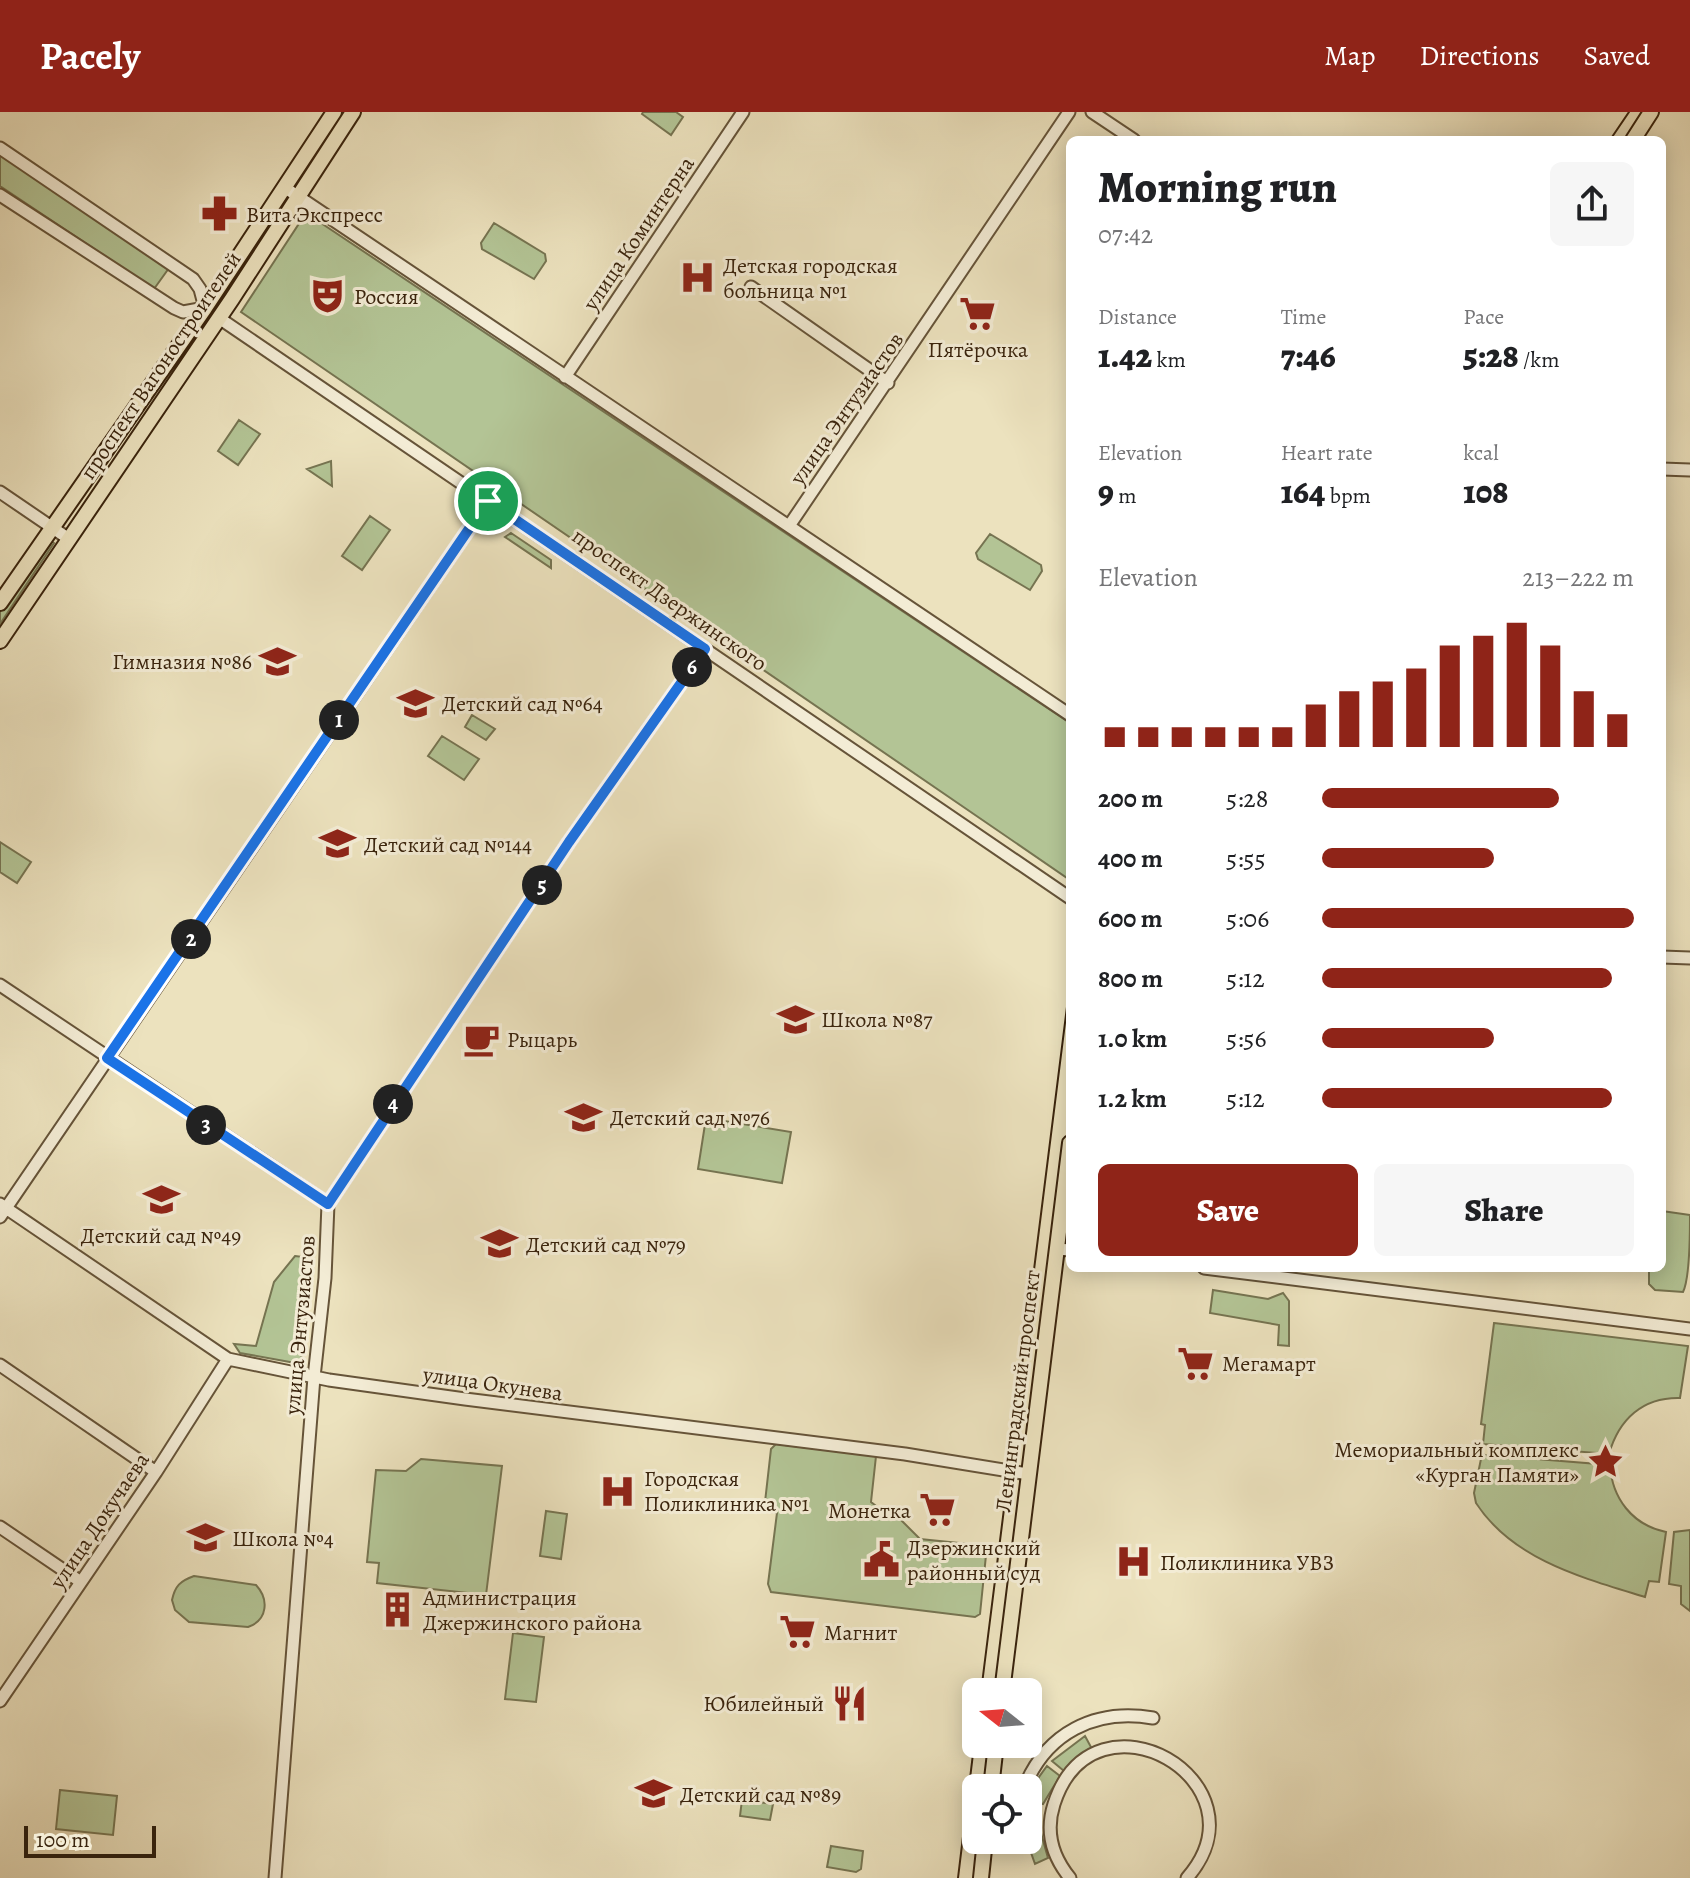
<!DOCTYPE html>
<meta charset="utf-8">
<style>
body{margin:0;font-family:Alegreya,serif;background:#f6f6f6;color:#202124;height:100vh;display:flex;flex-direction:column;font-size:30px;white-space:nowrap}
*{box-sizing:border-box;margin:0}
p{font-size:26px;color:#757577}
.icon{flex:none;width:44px;height:44px;fill:none;stroke:currentColor;stroke-width:2;stroke-linecap:round;stroke-linejoin:round}
.map{position:relative;flex:1;overflow:hidden}
.details{position:absolute;left:1066px;top:24px;width:600px;height:1136px;display:flex;flex-direction:column;background:#fff;border-radius:12px;box-shadow:0 4px 20px #0003}
.details>*{flex:none}
.needle{width:52px;rotate:287deg}
.tools{position:absolute;left:962px;top:1566px;display:grid;gap:16px}
.tools a{display:grid;place-items:center;width:80px;height:80px;border-radius:12px;background:#fff;box-shadow:0 4px 20px #0003;font-size:40px}
.scale{position:absolute;left:24px;bottom:20px;width:132px;box-sizing:border-box;padding-left:8px;border:4px solid #3a240d;border-top:0;font-size:22px;line-height:28px;white-space:nowrap;color:#3a240d;-webkit-text-stroke:6px #f3ecd5;paint-order:stroke}
.pin{position:absolute;display:grid;place-items:center;width:68px;height:68px;color:#fff;margin:-34px;border:4px solid #fff;border-radius:50%;box-shadow:0 2px 8px #0007}
.km{position:absolute;width:40px;height:40px;margin:-20px;border-radius:50%;background:#222;color:#fff;font-size:22px;line-height:40px;text-align:center}
.round{display:grid;place-items:center;flex:none;width:84px;height:84px;border-radius:12px;background:#f6f6f6}
.head{display:flex;align-items:center;justify-content:space-between;height:136px;padding:0 32px}
h1{font-size:44px;font-weight:800;line-height:60px}
.stats{display:grid;grid-template-columns:repeat(3,1fr);gap:12px;height:136px;padding:8px 32px}
.stats div{display:grid;align-content:center}
.stats b{font-size:34px;font-weight:800}
.stats small{font-size:22px;font-weight:400}
.stats p{font-size:22px}
.chart{height:224px;padding:16px 32px}
.chart p{display:flex;justify-content:space-between}
.chart svg{width:100%;height:144px;margin-top:8px;stroke:#8f2418;stroke-width:6}
.action{display:flex;gap:16px;margin-top:auto;padding:16px 32px}
.action a{flex:1;height:92px;border-radius:12px;background:#8f2418;color:#fff;font-size:32px;font-weight:800;line-height:92px;text-align:center}
.action a+a{background:#f6f6f6;color:#202124}
ul{padding:0 32px;list-style:none;font-size:26px}
li{display:grid;grid-template-columns:128px 96px 1fr;align-items:center;height:60px}
li i{height:20px;border-radius:10px;background:#8f2418}
header{display:flex;align-items:center;gap:48px;box-sizing:border-box;height:112px;padding:0 40px;background:#8f2418;color:#fff}
header strong{font-size:38px}
nav{display:flex;gap:44px;margin-inline-start:auto;font-size:28px}
.map>svg:first-child{display:block}
.green{fill:#b3c495;stroke:#767451;stroke-width:2}
.lines{fill:none;stroke-linecap:round;stroke-linejoin:round}
.minor-casing{stroke:#665439;stroke-width:15}
.major-casing{stroke:#3a240d;stroke-width:18}
.minor{stroke:#f3ecd5;stroke-width:11}
.major{stroke:#ece2be;stroke-width:14}
.tram{stroke:#3a240d;stroke-width:2}
.route-casing{stroke:#fff;stroke-width:16}
.route{stroke:#1a73e8;stroke-width:10}
.labels{text-anchor:middle;stroke-width:6;stroke-linejoin:round;paint-order:stroke}
.poi-label{font-size:22px;fill:#3a240d;stroke:#f3ecd5;text-anchor:start}
.street-label{font-size:22px;fill:#3a240d;stroke:#f3ecd5}
</style>
<header>
<strong>Pacely</strong>
<nav><a>Map</a><a>Directions</a><a>Saved</a></nav>
</header>
<div class="map">
<svg width="1690" height="1766" viewBox="0 0 1690 1766">
<rect width="100%" height="100%" fill="#ece2be"/>
<filter id="stains"><feTurbulence type="fractalNoise" baseFrequency=".0025" numOctaves="4"/><feColorMatrix values="0 0 0 0 .2 0 0 0 0 .09 0 0 0 0 .02 0 0 0 .5 -.17"/></filter>
<radialGradient id="worn" r=".72"><stop offset=".6" stop-color="#630" stop-opacity="0"/><stop offset="1" stop-color="#630" stop-opacity=".3"/></radialGradient>
<path class="green" d="M643,0H676L683,5L671,23L642,2Z
M0,43L169,156L154,177L0,74Z
M306,101L1070,611V768L241,200Z
M494,111L545,142L546,149L534,167L482,137L481,131Z
M239,308L260,322L238,353L218,339Z
M331,349L332,374L307,357Z
M370,404L390,418L362,458L342,444Z
M511,421L551,448V456L505,425Z
M990,422L1041,453L1042,459L1030,478L978,447L976,441Z
M47,427L54,431L0,512V497Z
M472,603L495,617L486,628L465,615Z
M442,624L479,647L464,668L428,644Z
M0,730L31,750L17,771L0,760Z
M706,1006L791,1020L782,1071L698,1057Z
M1662,1099L1690,1103C1690,1123 1690,1166 1683,1180L1655,1178L1649,1172V1156H1662Z
M295,1144L311,1146L301,1252L240,1241L234,1232L256,1234L274,1170Z
M1213,1178L1268,1187L1283,1181L1289,1189V1234L1278,1233L1279,1213L1210,1201Z
M1494,1211L1688,1234L1680,1286C1643,1285 1619,1307 1609,1342L1483,1332L1485,1313L1481,1312Z
M776,1332L876,1344L871,1390L880,1397V1404L899,1406L920,1427L978,1433V1442L986,1443L980,1502L975,1505L771,1480L768,1472L777,1401L764,1399L771,1337Z
M1482,1342L1494,1346L1499,1344L1610,1353C1612,1386 1632,1413 1666,1420L1659,1470L1649,1469L1645,1485C1583,1466 1513,1448 1476,1391L1474,1381Z
M421,1347L502,1354L486,1483L377,1471L379,1451L367,1450L376,1358L406,1359Z
M546,1399L567,1402L561,1447L540,1444Z
M1690,1418V1499L1681,1492V1474L1669,1472L1674,1420Z
M194,1464L256,1473C269,1487 268,1508 248,1515L189,1510L175,1498L172,1488C175,1474 180,1469 194,1464Z
M513,1521L544,1525L536,1590L505,1587Z
M1085,1624L1092,1637L1064,1659L1052,1649Z
M1047,1654L1060,1664L1043,1692L1034,1690L1039,1665Z
M60,1678L117,1684L113,1723L56,1717Z
M742,1688L773,1692L770,1708L740,1704Z
M1031,1713L1039,1714L1048,1746L1035,1752L1029,1735Z
M831,1734L863,1739L861,1757L856,1760L827,1755Z"/>
<g class="lines">
<defs>
<path id="minor" d="M1092,0L1134,28
M0,36L193,167L200,177L205,196L183,200L174,196L0,83
M284,75L1070,603
M751,175L888,271
M219,206L1070,786
M565,265L743,0
M1662,357L1690,358
M0,380L69,427
M789,414L1069,0
M1662,845L1690,846
M0,873L328,1092
M0,1092L228,1247L329,1268L465,1287L905,1342L1028,1362
M0,1105L488,389
M1057,1137L1070,1138
M1204,1156L1690,1217
M0,1253L156,1360
M0,1415L81,1470
M0,1589L156,1360L228,1247
M1024,1676C1046,1621 1095,1596 1153,1606
M275,1766L314,1265L325,1166L328,1092L569,730L705,537
M1070,1766C1052,1744 1045,1720 1054,1692C1094,1568 1271,1670 1187,1766"/>
<path id="major" d="M1633,28L1651,0
M0,491L205,196L334,0
M0,529L232,187L353,0
M1002,1580L1070,1031
M991,1676L996,1632
M981,1766L985,1728"/>
</defs>
<use href="#minor" class="minor-casing"/>
<use href="#major" class="major-casing"/>
<use href="#minor" class="minor"/>
<use href="#major" class="major"/>
<path class="tram" d="M1610,28L1629,0
M981,1580L1070,871
M958,1766L976,1617"/>
</g>
<g class="lines">
<defs>
<path id="route" d="M488,389L705,537L569,730L328,1092L107,946Z"/>
</defs>
<use href="#route" class="route-casing"/>
<use href="#route" class="route"/>
</g>
<defs>
<symbol id="pharmacy-bare" viewBox="-9 -9 18 18"><path d="M-2-6h4v4h4v4h-4v4h-4v-4h-4v-4h4Z" fill="#8f2418" stroke="#f3ecd5" stroke-width="2.5" paint-order="stroke"/></symbol>
<symbol id="hospital-bare" viewBox="-9 -9 18 18"><path d="M-5-5h3v3.5h4V-5h3V5h-3V1.5h-4V5h-3Z" fill="#8f2418" stroke="#f3ecd5" stroke-width="2.5" paint-order="stroke"/></symbol>
<symbol id="theatre-bare" viewBox="-9 -9 18 18"><path d="M-5-5.5Q0-4 5-5.5V0Q5 5 0 6Q-5 5-5 0ZM-3.3-2.5H-1v1.5H-3.3ZM1-2.5H3.3v1.5H1ZM-2.8 1Q0 5.5 2.8 1Z" fill="#8f2418" stroke="#f3ecd5" stroke-width="2.5" paint-order="stroke"/></symbol>
<symbol id="supermarket-bare" viewBox="-9 -9 18 18"><path d="M-6-5.5h2.5l.6 2H6L4.5 2H-2.5L-4.4-4H-6ZM-1.5 3.2a1.3 1.3 0 1 0 .1 0ZM3 3.2a1.3 1.3 0 1 0 .1 0Z" fill="#8f2418" stroke="#f3ecd5" stroke-width="2.5" paint-order="stroke"/></symbol>
<symbol id="school-bare" viewBox="-9 -9 18 18"><path d="M0-5L7-2L0 1L-7-2ZM-4 1L0 2.5L4 1V4Q0 6-4 4Z" fill="#8f2418" stroke="#f3ecd5" stroke-width="2.5" paint-order="stroke"/></symbol>
<symbol id="cafe-bare" viewBox="-9 -9 18 18"><path d="M-5.5-4.5H6V0H3Q3 3.5 0 3.5H-2.5Q-5.5 3.5-5.5 0ZM3-3.2v2h1.7v-2ZM-6 4.5H4V6H-6Z" fill="#8f2418" stroke="#f3ecd5" stroke-width="2.5" paint-order="stroke"/></symbol>
<symbol id="sight-bare" viewBox="-9 -9 18 18"><path d="M0-6L1.8-2.2L6-1.7L2.9 1.2L3.7 5.4L0 3.3L-3.7 5.4L-2.9 1.2L-6-1.7L-1.8-2.2Z" fill="#8f2418" stroke="#f3ecd5" stroke-width="2.5" paint-order="stroke"/></symbol>
<symbol id="civic-bare" viewBox="-9 -9 18 18"><path d="M-.6-6.5H3V-4.5H.6V-3L4-1V1h2V6H-6V1h2V-1L-.6-3ZM-1.2 2.5V6h2.4V2.5Z" fill="#8f2418" stroke="#f3ecd5" stroke-width="2.5" paint-order="stroke"/></symbol>
<symbol id="building-bare" viewBox="-9 -9 18 18"><path d="M-4-6H4V6H1V3H-1V6H-4ZM-2.5-4.3h1.7v1.8h-1.7ZM.8-4.3h1.7v1.8H.8ZM-2.5-1h1.7V.8h-1.7ZM.8-1h1.7V.8H.8Z" fill="#8f2418" stroke="#f3ecd5" stroke-width="2.5" paint-order="stroke"/></symbol>
<symbol id="restaurant-bare" viewBox="-9 -9 18 18"><path d="M-5-6h1v4h1v-4h1v4h1v-4h1v5L-1.5 .5V6h-2V.5L-5-1ZM5-6V6H3V1.5H1.5Q1.5-4 5-6Z" fill="#8f2418" stroke="#f3ecd5" stroke-width="2.5" paint-order="stroke"/></symbol>
</defs>
<g fill-rule="evenodd">
<use href="#pharmacy-bare" x="194" y="76" width="51" height="51"/>
<use href="#hospital-bare" x="672" y="140" width="51" height="51"/>
<use href="#theatre-bare" x="302" y="158" width="51" height="51"/>
<use href="#supermarket-bare" x="952" y="176" width="51" height="51"/>
<use href="#school-bare" x="252" y="524" width="51" height="51"/>
<use href="#school-bare" x="390" y="566" width="51" height="51"/>
<use href="#school-bare" x="312" y="706" width="51" height="51"/>
<use href="#school-bare" x="770" y="882" width="51" height="51"/>
<use href="#cafe-bare" x="456" y="902" width="51" height="51"/>
<use href="#school-bare" x="558" y="980" width="51" height="51"/>
<use href="#school-bare" x="136" y="1062" width="51" height="51"/>
<use href="#school-bare" x="474" y="1106" width="51" height="51"/>
<use href="#supermarket-bare" x="1170" y="1226" width="51" height="51"/>
<use href="#sight-bare" x="1580" y="1324" width="51" height="51"/>
<use href="#hospital-bare" x="592" y="1354" width="51" height="51"/>
<use href="#supermarket-bare" x="912" y="1372" width="51" height="51"/>
<use href="#school-bare" x="180" y="1400" width="51" height="51"/>
<use href="#civic-bare" x="856" y="1422" width="51" height="51"/>
<use href="#hospital-bare" x="1108" y="1424" width="51" height="51"/>
<use href="#building-bare" x="372" y="1472" width="51" height="51"/>
<use href="#supermarket-bare" x="772" y="1494" width="51" height="51"/>
<use href="#restaurant-bare" x="824" y="1566" width="51" height="51"/>
<use href="#school-bare" x="628" y="1656" width="51" height="51"/>
</g>
<g class="labels">
<g class="poi-label">
<text x="246" y="110">Вита Экспресс</text>
<text x="723" y="161">Детская городская<tspan x="723" dy="25">больница №1</tspan></text>
<text x="354" y="192">Россия</text>
<text x="978" y="245" text-anchor="middle">Пятёрочка</text>
<text x="252" y="557" text-anchor="end">Гимназия №86</text>
<text x="442" y="599">Детский сад №64</text>
<text x="364" y="740">Детский сад №144</text>
<text x="821" y="915">Школа №87</text>
<text x="507" y="935">Рыцарь</text>
<text x="610" y="1013">Детский сад №76</text>
<text x="161" y="1131" text-anchor="middle">Детский сад №49</text>
<text x="526" y="1140">Детский сад №79</text>
<text x="1222" y="1259">Мегамарт</text>
<text x="1579" y="1345" text-anchor="end">Мемориальный комплекс<tspan x="1579" dy="25">«Курган Памяти»</tspan></text>
<text x="644" y="1374">Городская<tspan x="644" dy="25">Поликлиника №1</tspan></text>
<text x="911" y="1406" text-anchor="end">Монетка</text>
<text x="232" y="1434">Школа №4</text>
<text x="907" y="1443">Дзержинский<tspan x="907" dy="25">районный суд</tspan></text>
<text x="1160" y="1458">Поликлиника УВЗ</text>
<text x="423" y="1493">Администрация<tspan x="423" dy="25">Джержинского района</tspan></text>
<text x="824" y="1528">Магнит</text>
<text x="824" y="1599" text-anchor="end">Юбилейный</text>
<text x="680" y="1690">Детский сад №89</text>
</g>
<g class="street-label">
<text transform="translate(638 121) rotate(-56)" y="8">улица Коминтерна</text>
<text transform="translate(160 253) rotate(-56)" y="8">проспект Вагоностроителей</text>
<text transform="translate(846 296) rotate(-55)" y="8">улица Энтузиастов</text>
<text transform="translate(670 487) rotate(35)" y="8">проспект Дзержинского</text>
<text transform="translate(299 1213) rotate(-85)" y="8">улица Энтузиастов</text>
<text transform="translate(493 1271) rotate(8)" y="8">улица Окунева</text>
<text transform="translate(1017 1279) rotate(-83)" y="8">Ленинградский проспект</text>
<text transform="translate(99 1408) rotate(-56)" y="8">улица Докучаева</text>
</g>
</g>
<rect width="100%" height="100%" filter="url(#stains)"/>
<rect width="100%" height="100%" fill="url(#worn)"/>
</svg>
<div class="tools">
<a><svg class="needle" viewBox="-14 -14 28 28"><path d="M0-13l5 13h-10z" fill="#e53935"/><path d="M0 13l5-13h-10z" fill="#757577"/></svg></a>
<a><svg class="icon" aria-label="locate" viewBox="0 0 24 24"><circle cx="12" cy="12" r="6"/><path d="M12 2v4M12 18v4M2 12h4M18 12h4"/></svg></a>
</div>
<div class="scale">100 m</div>
<div class="pin" style="left:488px;top:389px;background:#1e9e55"><svg class="icon" aria-label="arrive" viewBox="0 0 24 24"><path d="M6 21V4h12l-3 4 3 4H6"/></svg></div>
<b class="km" style="left:339px;top:608px">1</b>
<b class="km" style="left:191px;top:827px">2</b>
<b class="km" style="left:206px;top:1013px">3</b>
<b class="km" style="left:393px;top:992px">4</b>
<b class="km" style="left:542px;top:773px">5</b>
<b class="km" style="left:692px;top:555px">6</b>
<section class="details">
<div class="head"><div><h1>Morning run</h1><p>07:42</p></div><a class="round"><svg class="icon" aria-label="share" viewBox="0 0 24 24"><path d="M12 15V3M7 8l5-5 5 5M5 13v7h14v-7"/></svg></a></div>
<div class="stats">
<div><p>Distance</p><b>1.42<small> km</small></b></div>
<div><p>Time</p><b>7:46</b></div>
<div><p>Pace</p><b>5:28<small> /km</small></b></div>
</div>
<div class="stats">
<div><p>Elevation</p><b>9<small> m</small></b></div>
<div><p>Heart rate</p><b>164<small> bpm</small></b></div>
<div><p>kcal</p><b>108</b></div>
</div>
<div class="chart"><p><span>Elevation</span>213–222 m</p>
<svg viewBox="0 0 160 44" preserveAspectRatio="none"><path d="M5 44V38M15 44V38M25 44V38M35 44V38M45 44V38M55 44V38M65 44V31M75 44V27M85 44V24M95 44V20M105 44V13M115 44V10M125 44V6M135 44V13M145 44V27M155 44V34"/></svg>
</div>
<ul>
<li><b>200 m</b>5:28<i style="width:76%"></i></li>
<li><b>400 m</b>5:55<i style="width:55%"></i></li>
<li><b>600 m</b>5:06<i style="width:100%"></i></li>
<li><b>800 m</b>5:12<i style="width:93%"></i></li>
<li><b>1.0 km</b>5:56<i style="width:55%"></i></li>
<li><b>1.2 km</b>5:12<i style="width:93%"></i></li>
</ul>
<div class="action"><a>Save</a><a>Share</a></div>
</section>
</div>
